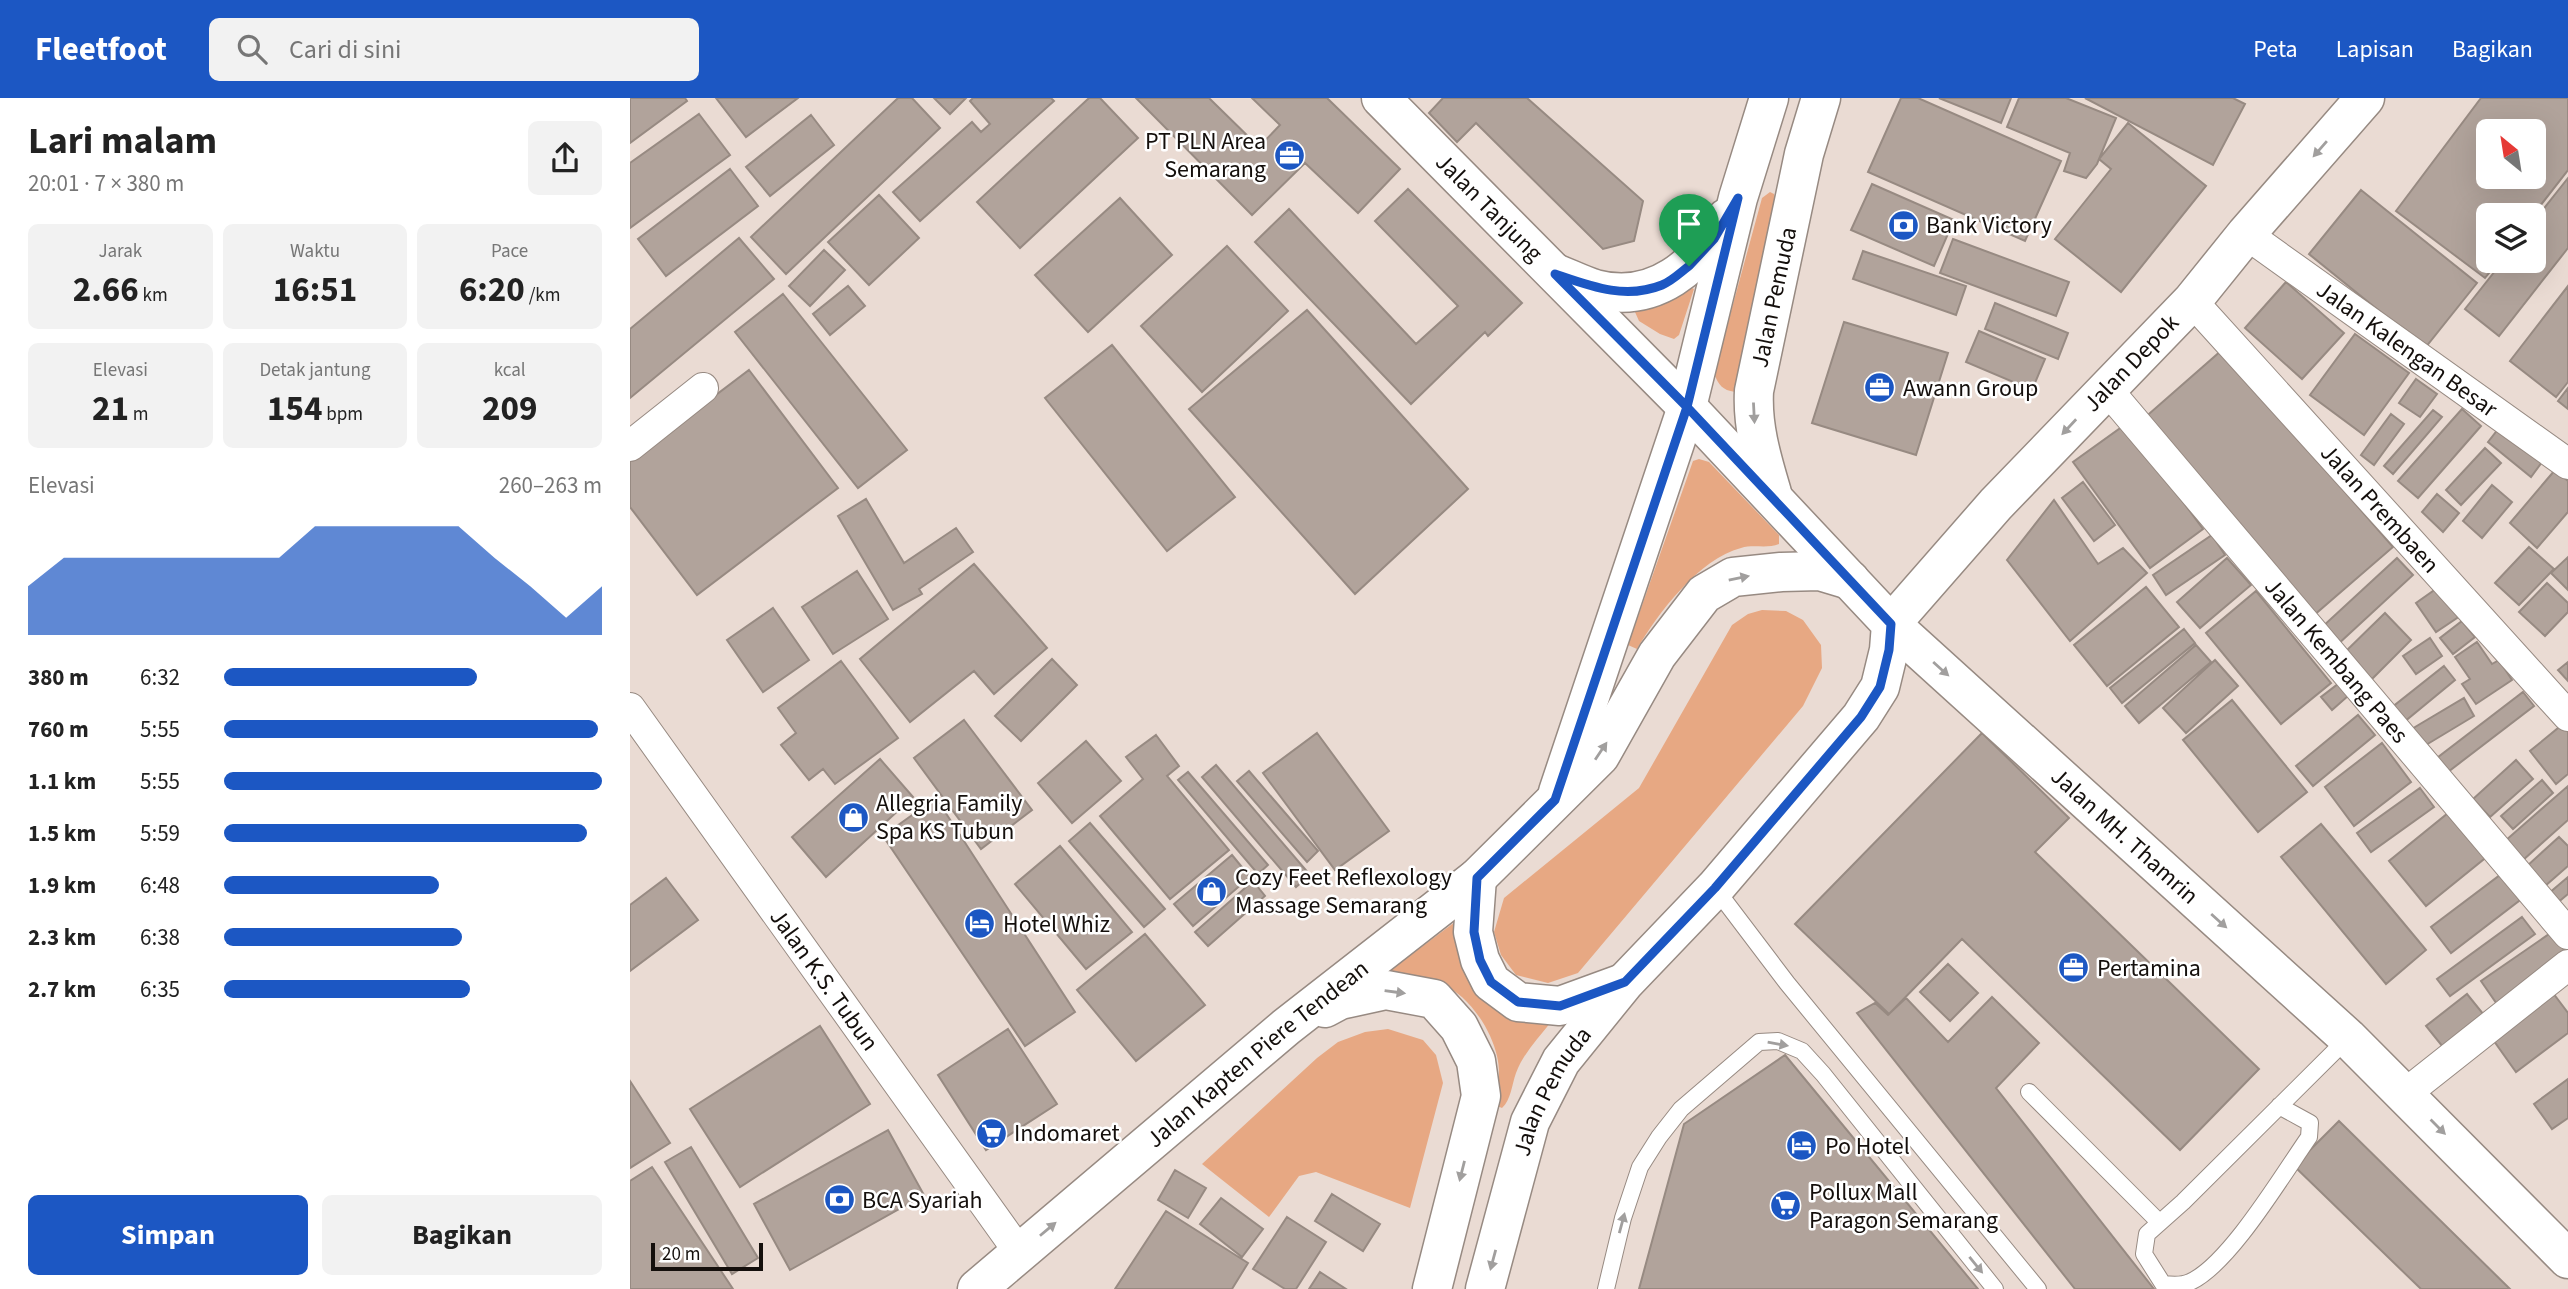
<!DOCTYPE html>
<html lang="id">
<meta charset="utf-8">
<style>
body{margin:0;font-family:"Source Sans 3",sans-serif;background:#f2f2f2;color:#222;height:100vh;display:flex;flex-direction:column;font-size:26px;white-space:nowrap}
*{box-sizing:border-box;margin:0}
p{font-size:23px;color:#767676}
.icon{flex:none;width:38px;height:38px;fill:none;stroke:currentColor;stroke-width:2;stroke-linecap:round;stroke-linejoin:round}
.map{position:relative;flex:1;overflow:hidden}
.drawer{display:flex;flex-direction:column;background:#fff;width:630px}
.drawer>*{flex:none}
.needle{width:46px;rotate:330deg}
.fabs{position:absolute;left:1846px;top:21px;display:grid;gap:14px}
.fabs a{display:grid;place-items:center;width:70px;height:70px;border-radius:10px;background:#fff;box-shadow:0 7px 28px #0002;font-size:35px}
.scale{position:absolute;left:21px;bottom:18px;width:112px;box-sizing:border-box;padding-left:7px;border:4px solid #140f0c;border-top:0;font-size:19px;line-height:24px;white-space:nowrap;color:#140f0c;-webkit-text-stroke:5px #fff;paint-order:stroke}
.pin{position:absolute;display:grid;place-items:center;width:60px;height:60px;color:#fff;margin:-72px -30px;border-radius:50% 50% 50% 0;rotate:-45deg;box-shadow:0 0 7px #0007}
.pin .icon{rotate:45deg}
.round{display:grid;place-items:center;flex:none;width:74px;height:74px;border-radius:10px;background:#f2f2f2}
.headline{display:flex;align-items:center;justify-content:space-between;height:119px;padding:0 28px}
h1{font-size:38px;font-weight:700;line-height:52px}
.figures{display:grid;grid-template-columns:repeat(3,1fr);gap:10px;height:119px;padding:7px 28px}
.figures div{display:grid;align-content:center;border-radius:10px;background:#f2f2f2;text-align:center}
.figures b{font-size:35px;font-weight:700}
.figures small{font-size:19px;font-weight:400}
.figures p{font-size:19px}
.chart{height:196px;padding:14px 28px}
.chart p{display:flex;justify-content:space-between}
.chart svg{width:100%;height:126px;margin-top:7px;fill:#1c57c3;opacity:.7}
.action{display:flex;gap:14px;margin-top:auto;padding:14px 28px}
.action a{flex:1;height:80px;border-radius:10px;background:#1c57c3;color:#fff;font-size:28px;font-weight:700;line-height:80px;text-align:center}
.action a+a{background:#f2f2f2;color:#222}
ul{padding:0 28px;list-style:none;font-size:23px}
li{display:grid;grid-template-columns:112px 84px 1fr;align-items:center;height:52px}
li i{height:18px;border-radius:9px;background:#1c57c3}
header{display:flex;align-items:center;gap:42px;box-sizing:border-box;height:98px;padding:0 35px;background:#1c57c3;color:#fff}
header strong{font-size:33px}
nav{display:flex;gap:38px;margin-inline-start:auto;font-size:24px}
.search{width:490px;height:63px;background:#f2f2f2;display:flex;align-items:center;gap:18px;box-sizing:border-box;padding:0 24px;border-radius:10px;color:#767676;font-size:26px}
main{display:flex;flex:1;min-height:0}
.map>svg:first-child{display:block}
.green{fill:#e7a883}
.building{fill:#b1a39b;stroke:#978a82;stroke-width:2;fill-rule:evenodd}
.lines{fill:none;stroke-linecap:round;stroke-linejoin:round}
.lane-casing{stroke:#978a82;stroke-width:18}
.street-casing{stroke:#978a82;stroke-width:32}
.secondary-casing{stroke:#978a82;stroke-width:41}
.primary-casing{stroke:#978a82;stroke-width:41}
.lane{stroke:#fff;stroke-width:16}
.street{stroke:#fff;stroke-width:30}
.secondary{stroke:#fff;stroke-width:38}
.primary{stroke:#fff;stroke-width:38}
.oneway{fill:#a19f9e}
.route-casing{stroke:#fff;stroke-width:14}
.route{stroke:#1c57c3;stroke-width:9}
.labels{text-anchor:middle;stroke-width:5;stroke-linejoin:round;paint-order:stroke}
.poi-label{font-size:24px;fill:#140f0c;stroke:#fff;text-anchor:start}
.street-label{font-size:24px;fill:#140f0c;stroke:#fff}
</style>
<header>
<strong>Fleetfoot</strong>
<div class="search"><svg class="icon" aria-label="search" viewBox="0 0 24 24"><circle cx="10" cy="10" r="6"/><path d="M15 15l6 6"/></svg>Cari di sini</div>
<nav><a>Peta</a><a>Lapisan</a><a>Bagikan</a></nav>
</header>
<main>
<section class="drawer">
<div class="headline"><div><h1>Lari malam</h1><p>20:01 · 7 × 380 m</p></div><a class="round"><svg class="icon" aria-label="share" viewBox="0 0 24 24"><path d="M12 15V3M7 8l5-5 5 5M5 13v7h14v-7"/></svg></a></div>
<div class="figures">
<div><p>Jarak</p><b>2.66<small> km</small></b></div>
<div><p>Waktu</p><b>16:51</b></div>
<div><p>Pace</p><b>6:20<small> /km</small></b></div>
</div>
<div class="figures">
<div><p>Elevasi</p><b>21<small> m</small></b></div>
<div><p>Detak jantung</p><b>154<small> bpm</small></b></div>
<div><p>kcal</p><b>209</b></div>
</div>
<div class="chart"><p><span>Elevasi</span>260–263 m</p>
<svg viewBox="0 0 160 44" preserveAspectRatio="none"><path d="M0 44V27L10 17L20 17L30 17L40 17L50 17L60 17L70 17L80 6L90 6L100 6L110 6L120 6L130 17L140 27L150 38L160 27V44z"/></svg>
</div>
<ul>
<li><b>380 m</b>6:32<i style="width:67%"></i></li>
<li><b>760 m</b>5:55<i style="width:99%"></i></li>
<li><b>1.1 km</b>5:55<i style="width:100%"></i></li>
<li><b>1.5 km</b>5:59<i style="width:96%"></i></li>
<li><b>1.9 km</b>6:48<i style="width:57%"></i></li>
<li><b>2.3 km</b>6:38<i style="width:63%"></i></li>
<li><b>2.7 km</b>6:35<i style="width:65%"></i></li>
</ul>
<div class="action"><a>Simpan</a><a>Bagikan</a></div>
</section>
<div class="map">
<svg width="1938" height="1191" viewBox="0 0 1938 1191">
<rect width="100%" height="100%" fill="#eadbd3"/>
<path class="green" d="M1140,94L1144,96L1146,102L1105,294C1092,292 1089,287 1084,276L1132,100Z
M1058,188L1064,191L1049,237L1044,241L1030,236L1009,223L1005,214Z
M1069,361L1079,364L1149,437V446C1137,451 1123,446 1111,450C1069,461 1028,515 1007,551L998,547L1063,363Z
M1132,512L1156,513L1173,522L1191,547L1192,570L1173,608L948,875L918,885L886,877L871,857L864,834L874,800L1009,690L1102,527L1118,516Z
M829,821L921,924C908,941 894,954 886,975C882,986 881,1002 872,1010L865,1007C868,992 871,974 867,958C861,931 838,896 811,886C797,881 777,881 762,878V871Z
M758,931L793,942L806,957L813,985L780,1110L686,1074L669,1078L639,1119L572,1066L687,960L708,944L735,934Z"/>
<path class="building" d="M0,0H55L57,3L0,45Z
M86,0H168L116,39Z
M268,0H282L310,30L156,176L121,139Z
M304,0H336L320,16Z
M343,0H421L424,3L290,123L263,94L342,24L351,34L360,26L340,3Z
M459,0H470L508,40L390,150L347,104Z
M506,0H579L629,49L650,27L622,0H697L770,71L728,115L675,65L622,117Z
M813,0H897L1013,103L1004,143L973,151L846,25L827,44L799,15Z
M1271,0H1288L1431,63L1395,143L1238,74Z
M1309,0H1381L1371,25Z
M1389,0H1436L1486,20L1467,66L1456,80L1434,73L1440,55L1377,29Z
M1455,0H1603L1615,6L1583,67Z
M1851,0H1938V72L1903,117H1858V163H1869L1855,180L1766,113ZM1858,33H1904V79H1858Z
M69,16L100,57L0,130V65Z
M181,17L204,47L140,98L116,69Z
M1498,25L1576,88L1491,194L1425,141L1481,71L1469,61Z
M100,71L128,108L36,178L8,141Z
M1938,80V150L1869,238L1835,211L1873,163H1904V123Z
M1242,86L1324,122L1304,168L1221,132Z
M778,91L892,205L858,238L855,234L781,306L625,144L659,111L786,246L828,208L745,123Z
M1731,92L1847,185L1795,250L1679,156Z
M249,97L289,140L239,187L198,144Z
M490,100L542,157L458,234L405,177Z
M109,140L144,181L0,300V231Z
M1323,141L1439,184L1426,218L1310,175Z
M597,148L658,213L572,294L511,228Z
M194,152L215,172L180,208L159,188Z
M1233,153L1336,188L1326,217L1223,181Z
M1656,184L1714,235L1672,281L1615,230Z
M218,188L235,208L200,237L183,216Z
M1938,188V284L1926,299L1880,263Z
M153,196L277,352L228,390L105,234Z
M1365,205L1438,235L1428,261L1355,231Z
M677,212L838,391L725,496L559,311Z
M1214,224L1318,255L1286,357L1182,325Z
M1349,233L1415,261L1402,292L1336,264Z
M1725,236L1779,275L1734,337L1680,297Z
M482,247L605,399L537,453L415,300Z
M1592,252L1763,449L1683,518L1512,322Z
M119,272L208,390L67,497L0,409V362Z
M1786,281L1807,296L1790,319L1769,305Z
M1938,290V311L1928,303Z
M1832,311L1851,328L1788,400L1768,383Z
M1803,312L1812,319L1763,376L1754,368Z
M1761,316L1774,326L1744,367L1731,357Z
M1496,326L1573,431L1520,470L1443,364Z
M1869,330L1912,364L1901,379L1858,344Z
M1855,350L1871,365L1831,407L1816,392Z
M1925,372L1938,383V414L1907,450L1880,425Z
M1453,384L1485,427L1464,443L1432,400Z
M1862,387L1882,404L1852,440L1833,423Z
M1807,396L1829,415L1813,434L1792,414Z
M236,401L274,465L326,430L343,454L289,491L292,496L263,512L208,418Z
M1424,402L1468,466L1493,450L1517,475L1440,543L1377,462Z
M1582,437L1595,457L1536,497L1523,477Z
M1899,449L1924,471L1889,507L1865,485Z
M1938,459V492L1921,475Z
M1597,460L1621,487L1570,530L1547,504Z
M1767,460L1783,477L1706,548L1691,530Z
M344,466L417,550L364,596L344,573L280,624L230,561Z
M227,473L258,521L203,556L172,509Z
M1917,485L1938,505V514L1915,538L1889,514Z
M1813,486L1833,516L1806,534L1786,505Z
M1516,489L1549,529L1477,588L1444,547Z
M1626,493L1701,585L1651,626L1576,535Z
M143,510L179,562L133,594L97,542Z
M1755,515L1781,542L1741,582L1714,555Z
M1832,523L1845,539L1823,556L1810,540Z
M1554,531L1565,545L1492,605L1480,590Z
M1800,540L1812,558L1786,576L1773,558Z
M1847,544L1862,566L1869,562L1882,582L1846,606L1832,586L1840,581L1825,559Z
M1566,547L1581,564L1509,625L1495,608Z
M422,561L447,587L391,643L365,618Z
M1585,562L1608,588L1556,635L1533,610Z
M211,563L268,640L205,686L193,671L179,682L151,647L166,635L148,610Z
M1938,564V583L1928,572Z
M1814,568L1825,582L1768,629L1756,614Z
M1708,586L1718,598L1702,612L1691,599Z
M1893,594L1904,608L1814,677L1803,663Z
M1834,600L1844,618L1786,653L1775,635Z
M1602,602L1677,694L1628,734L1553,642Z
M1728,617L1745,637L1683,688L1666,668Z
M334,622L402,712L351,751L284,660Z
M1933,626L1938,632V676L1926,686L1900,653Z
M687,635L759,733L705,772L633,675Z
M1352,635L1439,720L1405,754L1629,971L1550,1052L1332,841L1259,916L1165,826Z
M526,637L549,668L537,678L599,752L540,801L470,718L513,681L496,659Z
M456,643L491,683L442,725L408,685Z
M1752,645L1781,684L1724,728L1695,689Z
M250,661L283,699L196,779L162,739Z
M1886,662L1903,681L1860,719L1843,701Z
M586,667L680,777L666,789L572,679Z
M619,673L688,753L677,764L607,683Z
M558,674L638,767L628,776L548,682Z
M1912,682L1923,695L1883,731L1871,718Z
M1938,688V722L1893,762L1875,743Z
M1790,690L1804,709L1741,754L1727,735Z
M306,700L445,914L395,948L253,738Z
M1823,711L1859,757L1796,808L1759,763Z
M460,725L535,811L514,829L439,743Z
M1691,726L1796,852L1756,886L1651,759Z
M1929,739L1938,748V768L1915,788L1897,768Z
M430,748L502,834L456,871L385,786Z
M602,757L620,779L563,828L544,806Z
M1878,771L1898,796L1821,855L1801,829Z
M1938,779V796L1926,806L1918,796Z
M36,780L68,822L0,873V807Z
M623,783L635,798L578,848L565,834Z
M1892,819L1905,836L1820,898L1807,881Z
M1922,834L1938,858L1869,909L1851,883Z
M515,836L575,907L506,963L447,892Z
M1318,866L1348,895L1320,923L1290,894Z
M1920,891L1938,915V935L1886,974L1859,936Z
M1837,896L1858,922L1817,954L1796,928Z
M1362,899L1409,945L1366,990L1524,1191H1445L1227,915L1245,905L1258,917L1276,900L1318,944Z
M190,928L240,1006L110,1089L60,1011Z
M378,931L427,1006L356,1052L308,977Z
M1155,957L1348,1191H1009L1054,1026Z
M1938,981V1020L1922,1031L1904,1006Z
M0,983L40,1045L0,1070Z
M1709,1023L1880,1191H1791L1664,1068Z
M258,1032L294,1097L160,1172L124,1106Z
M61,1049L128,1160L102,1176L35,1064Z
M22,1069L103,1191H0V1083Z
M545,1072L576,1090L558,1120L528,1102Z
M702,1096L750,1126L733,1153L685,1123Z
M591,1100L633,1131L612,1159L570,1126Z
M536,1113L618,1165L602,1191H485Z
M657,1119L696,1144L666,1191H655L623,1171Z
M690,1174L716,1191H679Z"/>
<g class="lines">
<defs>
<path id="lane" d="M1085,790L1157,885L1408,1191
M1399,994L1529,1124
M1649,1008L1680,1025L1679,1039C1653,1076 1599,1167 1560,1184C1552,1188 1542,1187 1533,1186L1514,1156L1517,1136L1553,1104L1718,940
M976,1191L993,1120L1010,1069L1029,1039L1051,1011L1129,944L1148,943L1172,953L1193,976L1365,1191"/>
<g id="street">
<path id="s1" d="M1616,136L1938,366"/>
<path id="s2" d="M1562,203L1938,618"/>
<path id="s3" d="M1476,290L1938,836"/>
<path d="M0,348L73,290"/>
<path id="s4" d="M0,610L389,1154"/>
<path d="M1775,996L1938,867"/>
</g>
<g id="secondary">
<path id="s5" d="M751,0L1057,309"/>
<path id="s6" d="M1735,0L1616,136L1562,203L1366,406L1261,526L1718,940L1938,1161"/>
</g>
<g id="primary">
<path d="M925,175C938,180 952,187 965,191C1025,207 1069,167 1096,120"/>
<path id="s7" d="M1142,395C1132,361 1122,329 1124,293L1174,56L1191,0"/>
<path d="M928,694L1057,309L1108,100L1139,0"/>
<path d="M847,780L843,834L850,862L861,884L888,904L930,908L993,885"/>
<path d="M695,910L710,902L756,892L804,901L829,929L846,963L851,998L802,1191"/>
<path id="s8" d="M347,1191L656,929L847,780L970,658L1027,557L1074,496L1103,479L1151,474L1190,473L1220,482"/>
<path id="s9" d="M855,1191L900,1024L931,963L995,884L1085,790L1231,619L1250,589L1259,552L1261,526L1057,309"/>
</g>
</defs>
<use href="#lane" class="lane-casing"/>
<use href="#street" class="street-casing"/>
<use href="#secondary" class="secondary-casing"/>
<use href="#primary" class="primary-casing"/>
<use href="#lane" class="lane"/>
<use href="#street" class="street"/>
<use href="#secondary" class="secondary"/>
<use href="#primary" class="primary"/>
</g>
<defs><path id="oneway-solid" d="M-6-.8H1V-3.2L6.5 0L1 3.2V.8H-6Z" transform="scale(1.75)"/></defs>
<g class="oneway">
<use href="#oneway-solid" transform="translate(1690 51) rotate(131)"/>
<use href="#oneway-solid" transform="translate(1124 315) rotate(87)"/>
<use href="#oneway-solid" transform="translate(1439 329) rotate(133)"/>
<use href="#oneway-solid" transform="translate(1109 480) rotate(-12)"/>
<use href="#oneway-solid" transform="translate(1311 571) rotate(42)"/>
<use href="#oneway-solid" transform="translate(971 653) rotate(-56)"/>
<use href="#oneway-solid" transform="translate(1589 823) rotate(42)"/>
<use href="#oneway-solid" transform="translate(765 894) rotate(8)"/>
<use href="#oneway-solid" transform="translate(1148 946) rotate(10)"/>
<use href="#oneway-solid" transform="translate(1808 1029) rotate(45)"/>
<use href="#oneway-solid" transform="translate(832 1073) rotate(104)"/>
<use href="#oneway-solid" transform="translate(992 1125) rotate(-75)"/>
<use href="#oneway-solid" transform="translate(418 1131) rotate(-40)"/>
<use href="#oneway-solid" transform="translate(863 1162) rotate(105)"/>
<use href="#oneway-solid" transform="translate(1346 1167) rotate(51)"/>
</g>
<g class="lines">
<defs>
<path id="route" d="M1059,168L1084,141L1108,100L1057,309L925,702L847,780L844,834L850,862L861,884L888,904L930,908L995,884L1085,790L1231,619L1250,589L1259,552L1261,526L1057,309L925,176C960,188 995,202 1032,187C1042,183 1051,174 1059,168"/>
</defs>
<use href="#route" class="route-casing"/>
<use href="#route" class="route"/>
</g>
<defs>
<symbol id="office-disc" viewBox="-11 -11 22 22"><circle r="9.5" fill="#1c57c3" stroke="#fff"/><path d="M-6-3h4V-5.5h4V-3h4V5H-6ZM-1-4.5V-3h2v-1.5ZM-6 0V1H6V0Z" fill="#fff"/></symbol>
<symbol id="bank-disc" viewBox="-11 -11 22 22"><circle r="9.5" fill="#1c57c3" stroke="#fff"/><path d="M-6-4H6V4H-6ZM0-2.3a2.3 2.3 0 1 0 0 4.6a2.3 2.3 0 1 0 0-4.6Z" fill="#fff"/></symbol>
<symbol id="shop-disc" viewBox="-11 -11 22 22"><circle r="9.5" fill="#1c57c3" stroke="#fff"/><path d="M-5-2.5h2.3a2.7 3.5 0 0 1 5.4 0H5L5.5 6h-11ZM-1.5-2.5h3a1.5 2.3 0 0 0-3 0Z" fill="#fff"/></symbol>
<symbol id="hotel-disc" viewBox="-11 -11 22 22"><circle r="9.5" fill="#1c57c3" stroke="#fff"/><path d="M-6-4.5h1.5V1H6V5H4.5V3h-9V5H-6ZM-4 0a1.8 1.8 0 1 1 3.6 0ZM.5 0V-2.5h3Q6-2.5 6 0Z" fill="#fff"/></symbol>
<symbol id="supermarket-disc" viewBox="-11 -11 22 22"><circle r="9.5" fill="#1c57c3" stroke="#fff"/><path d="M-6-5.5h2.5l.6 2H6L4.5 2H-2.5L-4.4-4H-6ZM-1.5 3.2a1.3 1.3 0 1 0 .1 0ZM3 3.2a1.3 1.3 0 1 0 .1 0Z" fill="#fff"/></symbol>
</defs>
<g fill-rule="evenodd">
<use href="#office-disc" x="642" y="40" width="35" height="35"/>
<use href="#bank-disc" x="1256" y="110" width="35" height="35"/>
<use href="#office-disc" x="1232" y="272" width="35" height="35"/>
<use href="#shop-disc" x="206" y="702" width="35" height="35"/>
<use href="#shop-disc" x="564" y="776" width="35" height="35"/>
<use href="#hotel-disc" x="332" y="808" width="35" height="35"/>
<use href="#office-disc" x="1426" y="852" width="35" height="35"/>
<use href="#supermarket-disc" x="344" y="1018" width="35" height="35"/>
<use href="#hotel-disc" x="1154" y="1030" width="35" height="35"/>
<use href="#bank-disc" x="192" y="1084" width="35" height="35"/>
<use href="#supermarket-disc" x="1138" y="1090" width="35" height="35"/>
</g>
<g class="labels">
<g class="poi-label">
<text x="636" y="51" text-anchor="end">PT PLN Area<tspan x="636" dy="28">Semarang</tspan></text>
<text x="1296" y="135">Bank Victory</text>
<text x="1273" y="298">Awann Group</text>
<text x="246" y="713">Allegria Family<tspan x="246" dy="28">Spa KS Tubun</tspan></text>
<text x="605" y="787">Cozy Feet Reflexology<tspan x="605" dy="28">Massage Semarang</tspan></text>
<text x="373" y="834">Hotel Whiz</text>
<text x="1467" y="878">Pertamina</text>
<text x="384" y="1043">Indomaret</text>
<text x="1195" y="1056">Po Hotel</text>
<text x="1179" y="1102">Pollux Mall<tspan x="1179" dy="28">Paragon Semarang</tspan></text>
<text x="232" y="1110">BCA Syariah</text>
</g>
<g class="street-label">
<text dy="8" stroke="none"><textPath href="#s5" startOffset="154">Jalan Tanjung</textPath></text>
<text dy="8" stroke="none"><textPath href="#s7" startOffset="200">Jalan Pemuda</textPath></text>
<text dy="8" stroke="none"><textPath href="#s1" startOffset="198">Jalan Kalengan Besar</textPath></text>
<text transform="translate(1501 265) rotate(-46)" y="8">Jalan Depok</text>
<text dy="8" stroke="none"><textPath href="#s2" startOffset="280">Jalan Prembaen</textPath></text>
<text dy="8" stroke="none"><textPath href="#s3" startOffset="357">Jalan Kembang Paes</textPath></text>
<text dy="8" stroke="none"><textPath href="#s6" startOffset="1024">Jalan MH. Thamrin</textPath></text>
<text dy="8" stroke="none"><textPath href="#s4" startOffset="334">Jalan K.S. Tubun</textPath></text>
<text dy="8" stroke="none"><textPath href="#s8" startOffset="366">Jalan Kapten Piere Tendean</textPath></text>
<text dy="8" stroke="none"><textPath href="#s9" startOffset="210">Jalan Pemuda</textPath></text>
</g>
</g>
</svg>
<div class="fabs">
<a><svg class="needle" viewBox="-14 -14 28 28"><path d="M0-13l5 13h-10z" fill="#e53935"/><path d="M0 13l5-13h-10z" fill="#767676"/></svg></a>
<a><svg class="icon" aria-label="layers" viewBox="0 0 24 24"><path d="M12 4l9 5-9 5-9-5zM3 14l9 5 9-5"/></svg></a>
</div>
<div class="scale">20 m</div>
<div class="pin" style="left:1059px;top:168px;background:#1e9e55"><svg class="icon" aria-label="arrive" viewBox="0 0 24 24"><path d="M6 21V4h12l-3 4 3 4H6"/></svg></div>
</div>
</main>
